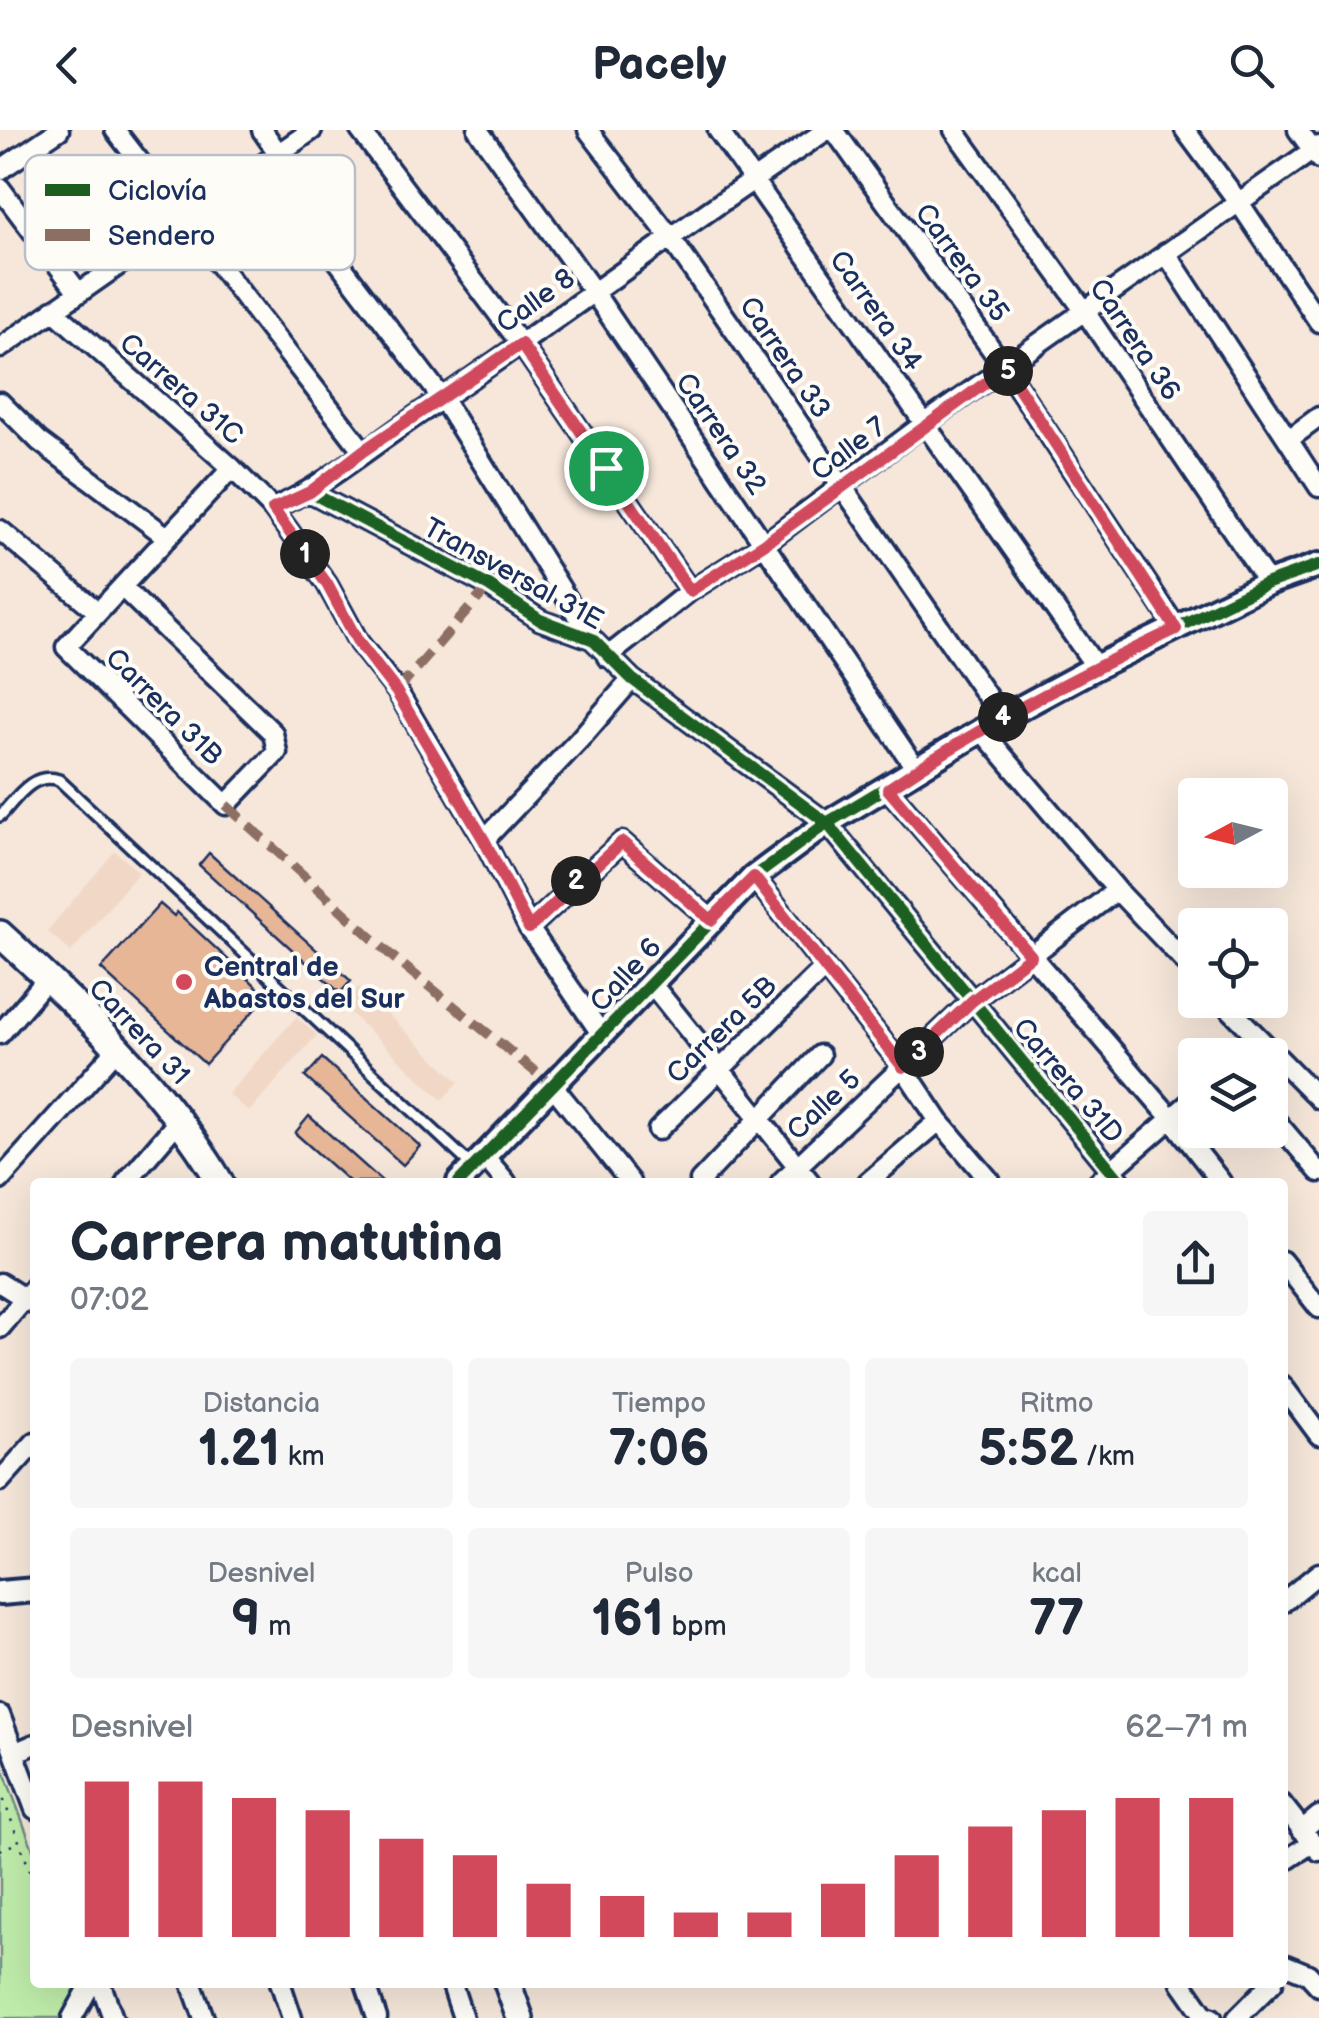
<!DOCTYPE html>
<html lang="es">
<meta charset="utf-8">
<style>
body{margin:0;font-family:"Balsamiq Sans",sans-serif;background:#f6f6f7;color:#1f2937;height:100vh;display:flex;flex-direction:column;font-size:38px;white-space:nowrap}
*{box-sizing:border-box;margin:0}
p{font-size:32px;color:#747a83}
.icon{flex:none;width:55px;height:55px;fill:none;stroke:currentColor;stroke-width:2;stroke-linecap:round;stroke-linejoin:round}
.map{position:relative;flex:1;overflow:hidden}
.side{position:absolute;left:30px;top:1048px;width:1258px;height:810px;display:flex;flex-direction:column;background:#fff;border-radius:10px;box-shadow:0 10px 40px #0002}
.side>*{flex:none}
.needle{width:65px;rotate:263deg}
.fabs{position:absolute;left:1178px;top:648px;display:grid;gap:20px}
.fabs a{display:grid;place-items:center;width:110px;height:110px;border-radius:10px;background:#fff;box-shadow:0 10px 40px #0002;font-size:50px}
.pin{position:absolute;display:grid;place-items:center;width:85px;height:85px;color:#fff;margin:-42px;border:5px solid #fff;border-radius:50%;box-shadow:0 2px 10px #0007}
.km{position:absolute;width:50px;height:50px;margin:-25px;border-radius:50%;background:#222;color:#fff;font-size:28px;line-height:50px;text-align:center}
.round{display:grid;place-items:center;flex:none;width:105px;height:105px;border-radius:10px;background:#f6f6f7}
.headline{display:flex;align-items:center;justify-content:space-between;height:170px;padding:0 40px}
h1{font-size:55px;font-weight:700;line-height:75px}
.stats{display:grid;grid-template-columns:repeat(3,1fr);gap:15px;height:170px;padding:10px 40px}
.stats div{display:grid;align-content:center;border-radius:10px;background:#f6f6f7;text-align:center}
.stats b{font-size:50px;font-weight:700}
.stats small{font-size:28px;font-weight:400}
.stats p{font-size:28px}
.chart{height:280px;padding:20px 40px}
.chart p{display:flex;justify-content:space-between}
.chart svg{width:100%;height:180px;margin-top:10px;stroke:#d1495b;stroke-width:6}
header{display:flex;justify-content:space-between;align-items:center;height:130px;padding:0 40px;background:#fff;font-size:45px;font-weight:700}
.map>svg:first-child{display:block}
.built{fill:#f1d8c6}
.green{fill:#bfecaa;stroke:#6d8e84;stroke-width:2.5}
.building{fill:#e6b697;stroke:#1b2f5e;stroke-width:2.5}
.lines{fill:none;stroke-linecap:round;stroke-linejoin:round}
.service-casing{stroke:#1b2f5e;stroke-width:16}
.minor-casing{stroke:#1b2f5e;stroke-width:25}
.tertiary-casing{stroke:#1b2f5e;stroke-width:30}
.secondary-casing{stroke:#1b2f5e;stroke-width:32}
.path{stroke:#1b2f5e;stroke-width:2.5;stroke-dasharray:2.5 8;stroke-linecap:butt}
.service{stroke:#fdfcf7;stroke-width:9}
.minor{stroke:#fdfcf7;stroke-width:18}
.tertiary{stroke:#fdfcf7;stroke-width:22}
.secondary{stroke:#fdfcf7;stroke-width:25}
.quiet{stroke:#8d6e63;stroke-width:10;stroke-dasharray:20 10;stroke-linecap:butt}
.cycleway-casing{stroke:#fdfcf7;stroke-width:19}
.cycleway{stroke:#1b5e20;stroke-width:12}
.route-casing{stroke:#fff;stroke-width:20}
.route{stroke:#d1495b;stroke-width:12}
.poi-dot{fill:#d1495b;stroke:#fdfcf7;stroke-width:4}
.labels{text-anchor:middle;stroke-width:8;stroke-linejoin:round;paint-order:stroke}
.street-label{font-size:28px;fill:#1b2f5e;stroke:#fdfcf7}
.poi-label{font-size:28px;font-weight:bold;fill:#1b2f5e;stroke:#fdfcf7;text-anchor:start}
.key{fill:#fdfcf7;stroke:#b9bec9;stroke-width:2.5}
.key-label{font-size:28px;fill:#1b2f5e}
</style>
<header><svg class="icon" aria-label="back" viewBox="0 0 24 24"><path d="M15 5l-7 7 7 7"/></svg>Pacely<svg class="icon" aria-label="search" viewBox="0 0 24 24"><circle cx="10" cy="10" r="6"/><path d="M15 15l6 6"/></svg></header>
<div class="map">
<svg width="1319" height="1888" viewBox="0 0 1319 1888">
<rect width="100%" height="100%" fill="#f6e7da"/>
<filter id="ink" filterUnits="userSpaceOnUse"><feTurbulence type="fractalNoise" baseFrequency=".01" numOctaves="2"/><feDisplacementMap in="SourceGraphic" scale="20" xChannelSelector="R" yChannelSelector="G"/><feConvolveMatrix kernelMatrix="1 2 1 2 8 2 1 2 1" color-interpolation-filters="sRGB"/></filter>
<g filter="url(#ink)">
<path class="built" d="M115,721L139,742L71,822L47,801Z
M359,857L459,952L442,970L342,875Z
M296,887L317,905L249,982L228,964Z"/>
<path class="green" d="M0,1631L35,1725V1852L83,1853L79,1888H0Z"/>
<path class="building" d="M209,723L351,851L340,863L199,735Z
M160,774L174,786L177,782L267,866L205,934L101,839Z
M322,928L420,1016L403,1035L305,947Z
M309,986L383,1052H350L295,1003Z"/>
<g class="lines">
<defs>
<path id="service" d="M0,686C16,669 32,641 59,650L471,1035"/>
<path id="minor" d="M115,0L363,321
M262,0L278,23
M360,0L521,214L690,461
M478,0L593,161L916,639
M588,0L670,107L1002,588
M718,0L1096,537
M834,0L1005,238L1177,499
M954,0L1086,183L1268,453
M1185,0L1240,74L1319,192
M1298,0L1319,29
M264,34L442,268L592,509
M0,40L59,0
M0,58L78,162
M1166,123L1319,357
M53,180L232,338L273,379L327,454L359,513L397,561L484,710L529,798L602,905
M0,218L312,0
M0,272L39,311L167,407
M1289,309L1319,287
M310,362L489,456L540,490L592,509L632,549L827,693L1121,1052
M273,379C328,354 375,313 426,279C561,188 691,90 827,0
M0,400L98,482
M122,457L273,603L277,622L226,675L66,517L232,338
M607,527L690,461L764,414L924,294L1319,16
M982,601L1117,760L1195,842
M888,659L1171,988L1221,1052
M484,710L579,610L632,549
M754,747L903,937L939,991L991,1052
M529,798L622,712L711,790
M651,853L810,1052
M1221,870L1319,969
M0,904L48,848
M553,956L630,1052
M1270,984L1319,1042
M658,1000L824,838
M484,1026L506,1052
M0,1050L117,919
M700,1051L820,925
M126,1052L180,989
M781,1052L972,871L1117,760
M868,1052L939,991
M1098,1052L1195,968
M1282,1131L1319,1178
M0,1153L35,1175
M0,1198L35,1157
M1282,1255L1319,1305
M0,1351L35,1312
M1282,1473L1319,1443
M0,1585L35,1679
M14,1623L35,1614
M1282,1674L1319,1721
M1302,1700L1319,1686
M1282,1733L1312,1713
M1286,1835L1308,1844L1319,1856
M100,1852L113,1888
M191,1852L204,1888
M280,1852L292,1888
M365,1852L377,1888
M451,1852L463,1888
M1181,1852L1204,1885L1212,1888
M72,1888L92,1852
M1237,1888L1273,1852"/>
<path id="tertiary" d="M459,1052L754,747L827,693L1002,588L1096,537L1268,453L1319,435
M0,1463L35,1460"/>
<path id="secondary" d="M0,804C81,878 164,957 220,1052
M507,1852L520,1888"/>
</defs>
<use href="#service" class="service-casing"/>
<use href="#minor" class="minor-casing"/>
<use href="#tertiary" class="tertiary-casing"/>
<use href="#secondary" class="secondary-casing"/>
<path class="path" d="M0,1660L35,1754
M0,1720L17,1713"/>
<use href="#service" class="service"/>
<use href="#minor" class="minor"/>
<use href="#tertiary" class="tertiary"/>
<use href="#secondary" class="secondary"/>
<path class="quiet" d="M397,561L489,456
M226,675L394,828L553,956"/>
<defs>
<path id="cycleway" d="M310,362L489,456L540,490L592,509L632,549L827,693L1121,1052
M459,1052L754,747L827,693L1002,588L1096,537L1268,453L1319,435"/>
</defs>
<use href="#cycleway" class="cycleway-casing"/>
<use href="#cycleway" class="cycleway"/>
</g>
</g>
<g class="lines" filter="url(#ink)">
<defs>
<path id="route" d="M521,214L690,461L764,414L1006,238L1176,499C1077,546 979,597 888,659L1031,826L972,871L903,937L754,747L711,790L622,712L529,798L484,710L396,561L358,512L327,454L273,379L310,362L363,321Z"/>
</defs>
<use href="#route" class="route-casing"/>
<use href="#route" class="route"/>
</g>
<circle class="poi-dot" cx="184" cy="852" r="10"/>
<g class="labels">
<g class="street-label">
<text transform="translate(963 132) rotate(54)" y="10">Carrera 35</text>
<text transform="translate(535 170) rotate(-36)" y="10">Calle 8</text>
<text transform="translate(877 180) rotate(55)" y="10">Carrera 34</text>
<text transform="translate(1136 209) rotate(56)" y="10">Carrera 36</text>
<text transform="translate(786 227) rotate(56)" y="10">Carrera 33</text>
<text transform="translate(182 258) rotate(41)" y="10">Carrera 31C</text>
<text transform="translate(722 303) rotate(56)" y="10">Carrera 32</text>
<text transform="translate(848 318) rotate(-37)" y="10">Calle 7</text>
<text transform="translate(514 443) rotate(29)" y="10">Transversal 31E</text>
<text transform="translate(165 576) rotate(45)" y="10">Carrera 31B</text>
<text transform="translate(625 844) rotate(-47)" y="10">Calle 6</text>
<text transform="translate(721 899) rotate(-44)" y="10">Carrera 5B</text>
<text transform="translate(140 901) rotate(47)" y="10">Carrera 31</text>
<text transform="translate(1069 950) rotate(50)" y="10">Carrera 31D</text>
<text transform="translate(823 974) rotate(-43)" y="10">Calle 5</text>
</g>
<g class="poi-label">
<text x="204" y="846">Central de<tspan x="204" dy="32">Abastos del Sur</tspan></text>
</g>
</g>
<rect x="25" y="25" width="330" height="115" rx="15" class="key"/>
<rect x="45" y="54" width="45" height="12" fill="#1b5e20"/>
<rect x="45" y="99" width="45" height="12" fill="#8d6e63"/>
<g class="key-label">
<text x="108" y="70">Ciclovía</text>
<text x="108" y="115">Sendero</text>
</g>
</svg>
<div class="fabs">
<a><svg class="needle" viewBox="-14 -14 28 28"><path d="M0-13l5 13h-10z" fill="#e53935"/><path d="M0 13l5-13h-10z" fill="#747a83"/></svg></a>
<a><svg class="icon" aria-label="locate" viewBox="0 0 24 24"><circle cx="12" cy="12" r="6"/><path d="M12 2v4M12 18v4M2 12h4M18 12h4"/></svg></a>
<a><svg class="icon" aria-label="layers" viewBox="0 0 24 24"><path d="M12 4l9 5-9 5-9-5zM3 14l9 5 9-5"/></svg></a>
</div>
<div class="pin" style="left:606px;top:338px;background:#1e9e55"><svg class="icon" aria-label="arrive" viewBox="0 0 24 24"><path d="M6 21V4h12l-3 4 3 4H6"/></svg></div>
<b class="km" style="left:305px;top:424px">1</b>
<b class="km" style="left:576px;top:751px">2</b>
<b class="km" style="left:919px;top:922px">3</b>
<b class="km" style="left:1003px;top:587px">4</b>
<b class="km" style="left:1008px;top:241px">5</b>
<section class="side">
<div class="headline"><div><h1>Carrera matutina</h1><p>07:02</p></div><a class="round"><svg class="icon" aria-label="share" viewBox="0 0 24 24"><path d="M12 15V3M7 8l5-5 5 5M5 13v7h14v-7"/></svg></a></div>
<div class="stats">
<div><p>Distancia</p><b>1.21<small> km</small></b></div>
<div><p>Tiempo</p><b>7:06</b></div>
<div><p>Ritmo</p><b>5:52<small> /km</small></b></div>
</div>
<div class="stats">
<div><p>Desnivel</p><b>9<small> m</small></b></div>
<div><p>Pulso</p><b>161<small> bpm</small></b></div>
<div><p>kcal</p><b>77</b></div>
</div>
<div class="chart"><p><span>Desnivel</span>62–71 m</p>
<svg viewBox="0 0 160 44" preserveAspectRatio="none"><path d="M5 44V6M15 44V6M25 44V10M35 44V13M45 44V20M55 44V24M65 44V31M75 44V34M85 44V38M95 44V38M105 44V31M115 44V24M125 44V17M135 44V13M145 44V10M155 44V10"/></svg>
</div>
</section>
</div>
